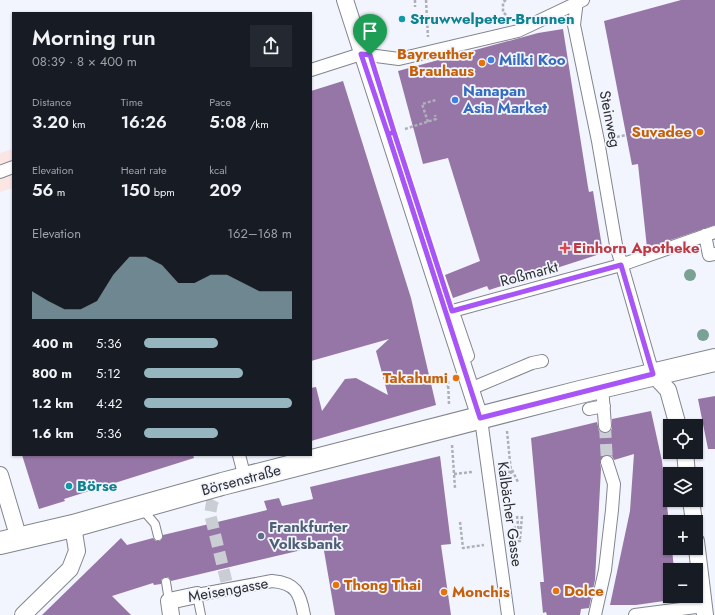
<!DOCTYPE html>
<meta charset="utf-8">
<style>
body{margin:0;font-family:Jost,sans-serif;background:#242831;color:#f1f3f6;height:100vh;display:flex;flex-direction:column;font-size:15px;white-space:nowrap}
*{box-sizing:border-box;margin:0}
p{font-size:13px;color:#9ea1a6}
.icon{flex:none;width:22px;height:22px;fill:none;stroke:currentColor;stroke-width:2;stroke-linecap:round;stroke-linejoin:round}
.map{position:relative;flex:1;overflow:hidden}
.side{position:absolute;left:12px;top:12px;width:300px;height:444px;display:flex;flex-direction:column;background:#171b24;border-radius:0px;box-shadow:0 1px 3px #0004}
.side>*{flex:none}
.fabs{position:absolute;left:663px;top:419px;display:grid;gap:8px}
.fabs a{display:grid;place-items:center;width:40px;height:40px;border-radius:0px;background:#171b24;box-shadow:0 1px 3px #0004;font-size:20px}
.pin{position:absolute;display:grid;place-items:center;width:34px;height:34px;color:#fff;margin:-41px -17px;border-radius:50% 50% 50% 0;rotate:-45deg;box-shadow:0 0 4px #0007}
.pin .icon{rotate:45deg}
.round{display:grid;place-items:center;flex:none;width:42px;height:42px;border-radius:0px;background:#242831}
.overview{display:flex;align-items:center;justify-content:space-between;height:68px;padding:0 20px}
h1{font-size:22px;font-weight:600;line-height:30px}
.figures{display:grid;grid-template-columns:repeat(3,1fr);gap:6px;height:68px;padding:4px 20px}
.figures div{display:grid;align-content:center}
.figures b{font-size:17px;font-weight:600}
.figures small{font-size:11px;font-weight:400}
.figures p{font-size:11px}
.chart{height:112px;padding:8px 20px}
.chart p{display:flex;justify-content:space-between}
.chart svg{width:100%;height:72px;margin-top:4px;fill:#95b6be;opacity:.7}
ul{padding:0 20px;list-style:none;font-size:13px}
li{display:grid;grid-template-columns:64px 48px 1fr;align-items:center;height:30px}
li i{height:10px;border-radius:5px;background:#95b6be}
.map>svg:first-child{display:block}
.commercial{fill:#fbe6e4}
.building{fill:#9676a6}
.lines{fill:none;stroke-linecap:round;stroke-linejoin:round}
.pedestrian-tunnel{stroke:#cbcdd5;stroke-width:12;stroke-dasharray:12 6;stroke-linecap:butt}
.service-casing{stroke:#82858d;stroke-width:10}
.pedestrian-casing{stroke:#82858d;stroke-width:14}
.minor-casing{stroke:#82858d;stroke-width:18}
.secondary-casing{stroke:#82858d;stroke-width:24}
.path{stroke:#aeb0b7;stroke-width:2.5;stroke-dasharray:3 2;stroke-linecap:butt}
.service{stroke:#fff;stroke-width:8}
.pedestrian{stroke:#fff;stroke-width:12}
.minor{stroke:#fff;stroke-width:16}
.secondary{stroke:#fff;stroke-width:22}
.tree{fill:#79a294}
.route-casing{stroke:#fff;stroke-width:8}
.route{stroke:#a855f7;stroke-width:5}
.culture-dot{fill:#0f9aa8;stroke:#f2f5fe;stroke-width:1.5}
.shop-dot{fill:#3f7fe0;stroke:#f2f5fe;stroke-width:1.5}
.food-dot{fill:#e8710a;stroke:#f2f5fe;stroke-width:1.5}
.health-dot{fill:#e0444e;stroke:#f2f5fe;stroke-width:1.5}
.service-dot{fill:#5c6f8a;stroke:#f2f5fe;stroke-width:1.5}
.labels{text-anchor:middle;stroke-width:3.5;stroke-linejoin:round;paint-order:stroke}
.culture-label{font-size:15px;font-weight:bold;fill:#0d838f;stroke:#f2f5fe;text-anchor:start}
.food-label{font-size:15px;font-weight:bold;fill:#c56008;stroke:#f2f5fe;text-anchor:end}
.shop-label{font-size:15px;font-weight:bold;fill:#366cbe;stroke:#f2f5fe;text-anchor:start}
.street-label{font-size:15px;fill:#2d2e31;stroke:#f2f5fe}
.health-label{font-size:15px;font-weight:bold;fill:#be3a42;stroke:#f2f5fe;text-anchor:start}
.service-label{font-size:15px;font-weight:bold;fill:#4e5e75;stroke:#f2f5fe;text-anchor:start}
</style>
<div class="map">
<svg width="715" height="615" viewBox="0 0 715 615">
<rect width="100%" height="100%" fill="#f2f5fe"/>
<path class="commercial" d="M13,149V188L0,192V153Z"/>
<path class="building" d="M681,0H715V225L647,248L638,164L632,165L604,21Z
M563,29L588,187L589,192L593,191L603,253L489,290L487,286L453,298L445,275L480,261L448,158L423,164L398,71L538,33Z
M343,81L411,298L436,405L311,441V388L316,387L322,411L345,379L356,378L388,395L376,351L389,339L311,361V91Z
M715,396V449H708L698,399Z
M651,411L662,461L670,532V548H672L674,570H670V596H678V599L636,605H610L630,511L634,454L614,460L612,456L605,455L600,461L601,469L595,580L589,608L581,609L580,615H547L546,612L543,613L540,582H544L531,438L597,422L599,431L606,433L612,429V419Z
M22,455H193L194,458L64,499L65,501L39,509Z
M440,456L451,544L441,545L451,615H335L323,545L171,581L168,577H165L161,580V584L154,585L153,583L112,596L131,615H42L121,538L127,545L153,538L156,541H160L163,535L267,510L264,501L279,498L282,506L313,499L310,487Z"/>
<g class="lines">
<path class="pedestrian-tunnel" d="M605,426L607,462
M222,484L212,503L210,514L228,588"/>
<defs>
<path id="service" d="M142,509L155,524L158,536
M166,582L169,601
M197,595L201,615"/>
<path id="pedestrian" d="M577,0L574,25L598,141L616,245L653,374
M311,70L361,54L399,59L518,31L583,0
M0,172L13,167
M705,235L709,255L715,254
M445,313L621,265L715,232
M455,318L468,356
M602,386L605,426
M470,389L532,363L542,361
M589,409L604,406
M480,412L508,615
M239,455L245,478
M197,595L272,581C296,583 300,593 304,615
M595,615L605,570L612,510L614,484L607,462
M635,615L704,606"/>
<path id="minor" d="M345,0L480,418
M653,374L668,390L678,426
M685,452L687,474
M0,475L19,539
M691,500L694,522
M696,541L705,615
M23,615L70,569L77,551L73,526
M171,615L169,601L197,595"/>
<path id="secondary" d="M0,543L73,526L222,484L580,392L715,360"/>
</defs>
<use href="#service" class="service-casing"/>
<use href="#pedestrian" class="pedestrian-casing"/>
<use href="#minor" class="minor-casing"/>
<use href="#secondary" class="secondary-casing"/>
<path class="path" d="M415,0V7
M426,0L428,37
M506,0L503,2V12L508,17
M428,122L422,104L436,100
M405,129L436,119L435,115
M612,138L626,135
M444,376L447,386
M448,381L449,404
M507,431L512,482
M452,445L455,488
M512,470L518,482
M454,474L472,472
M507,483L510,469
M517,516L519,534
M511,517L520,541L513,542
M460,522L463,548L484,545
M520,539L522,516"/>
<use href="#service" class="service"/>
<use href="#pedestrian" class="pedestrian"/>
<use href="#minor" class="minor"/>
<use href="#secondary" class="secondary"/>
</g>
<g class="tree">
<circle cx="690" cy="275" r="6"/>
<circle cx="703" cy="335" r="6"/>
</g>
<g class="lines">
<defs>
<path id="route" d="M370,55L394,132L388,134L480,418L653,374L621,265L452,311L394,132L388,134L361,54L370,55"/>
</defs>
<use href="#route" class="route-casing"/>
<use href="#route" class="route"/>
</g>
<g class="culture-dot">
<circle cx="402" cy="19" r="4"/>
<circle cx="69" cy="486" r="4"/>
</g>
<g class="shop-dot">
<circle cx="491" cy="60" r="4"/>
<circle cx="455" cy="100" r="4"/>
</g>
<g class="food-dot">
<circle cx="482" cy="63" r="4"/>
<circle cx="700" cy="132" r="4"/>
<circle cx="456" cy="378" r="4"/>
<circle cx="336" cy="585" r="4"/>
<circle cx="556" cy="591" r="4"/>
<circle cx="444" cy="592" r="4"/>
</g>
<path class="health-dot" d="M563 242h4v4h4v4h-4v4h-4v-4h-4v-4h4z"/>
<circle class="service-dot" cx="261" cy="536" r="4"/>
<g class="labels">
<g class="culture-label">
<text x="410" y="24">Struwwelpeter-Brunnen</text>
<text x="77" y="491">Börse</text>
</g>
<g class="food-label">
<text x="474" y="59">Bayreuther<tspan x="474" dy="17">Brauhaus</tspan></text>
<text x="692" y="137">Suvadee</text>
<text x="448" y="383">Takahumi</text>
<text x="344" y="590" text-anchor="start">Thong Thai</text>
<text x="564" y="596" text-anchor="start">Dolce</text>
<text x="452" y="597" text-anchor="start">Monchis</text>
</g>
<g class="shop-label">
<text x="499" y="65">Milki Koo</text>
<text x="463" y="96">Nanapan<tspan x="463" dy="17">Asia Market</tspan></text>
</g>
<g class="street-label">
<text transform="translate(610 119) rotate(79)" y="5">Steinweg</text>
<text transform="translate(529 274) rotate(-15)" y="5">Roßmarkt</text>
<text transform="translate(241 480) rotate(-15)" y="5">Börsenstraße</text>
<text transform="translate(510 514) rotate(82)" y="5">Kalbächer Gasse</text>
<text transform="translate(228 590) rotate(-10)" y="5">Meisengasse</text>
</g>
<g class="health-label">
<text x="573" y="253">Einhorn Apotheke</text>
</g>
<g class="service-label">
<text x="269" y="532">Frankfurter<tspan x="269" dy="17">Volksbank</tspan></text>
</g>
</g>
</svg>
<div class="fabs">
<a><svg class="icon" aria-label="locate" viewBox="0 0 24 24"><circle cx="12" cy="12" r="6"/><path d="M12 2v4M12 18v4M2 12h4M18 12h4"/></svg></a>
<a><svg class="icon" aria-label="layers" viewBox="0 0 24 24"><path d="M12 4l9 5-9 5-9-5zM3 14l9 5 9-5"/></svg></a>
<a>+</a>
<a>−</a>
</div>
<div class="pin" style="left:370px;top:55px;background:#1e9e55"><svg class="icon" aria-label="arrive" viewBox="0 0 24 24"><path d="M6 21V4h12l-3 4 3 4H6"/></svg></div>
<section class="side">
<div class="overview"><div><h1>Morning run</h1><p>08:39 · 8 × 400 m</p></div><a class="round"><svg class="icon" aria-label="share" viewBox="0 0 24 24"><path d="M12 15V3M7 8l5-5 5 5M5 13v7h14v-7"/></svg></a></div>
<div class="figures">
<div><p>Distance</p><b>3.20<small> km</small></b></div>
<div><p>Time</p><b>16:26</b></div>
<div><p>Pace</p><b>5:08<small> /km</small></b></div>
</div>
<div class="figures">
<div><p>Elevation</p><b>56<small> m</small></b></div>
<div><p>Heart rate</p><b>150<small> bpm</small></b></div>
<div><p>kcal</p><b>209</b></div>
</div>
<div class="chart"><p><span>Elevation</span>162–168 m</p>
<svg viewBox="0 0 160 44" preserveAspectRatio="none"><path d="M0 44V27L10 33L20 38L30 38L40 33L50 17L60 6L70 6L80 11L90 22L100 22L110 17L120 17L130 22L140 27L150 27L160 27V44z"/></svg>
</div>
<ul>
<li><b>400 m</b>5:36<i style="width:50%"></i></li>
<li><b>800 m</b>5:12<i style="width:67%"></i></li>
<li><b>1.2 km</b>4:42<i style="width:100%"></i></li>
<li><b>1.6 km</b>5:36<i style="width:50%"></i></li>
</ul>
</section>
</div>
